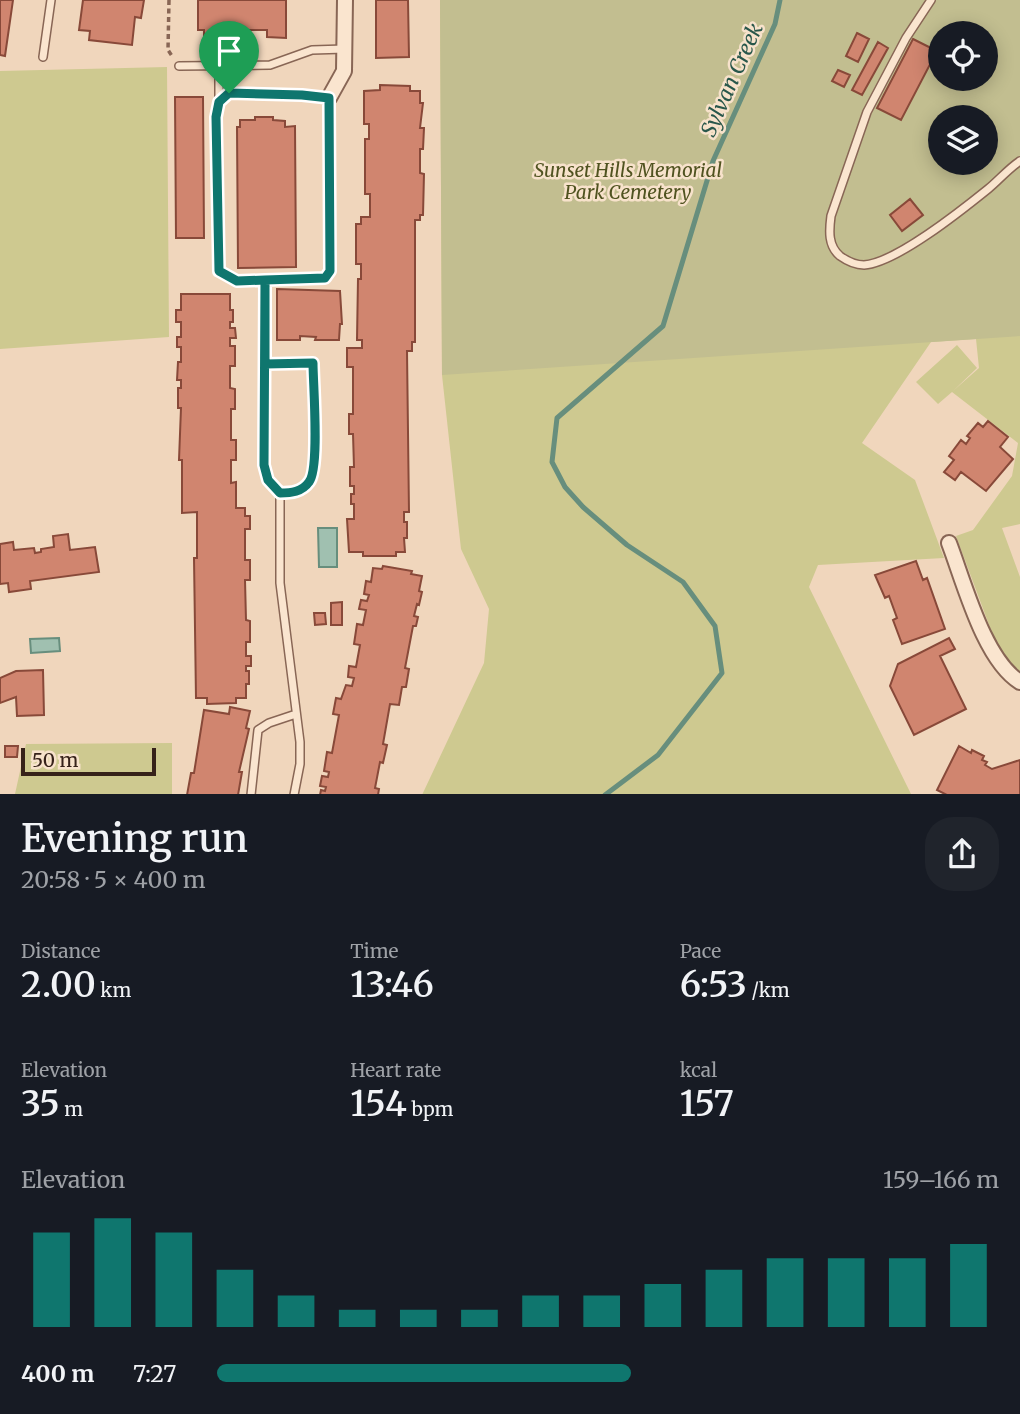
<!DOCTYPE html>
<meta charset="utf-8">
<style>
body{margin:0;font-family:Merriweather,serif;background:#20242c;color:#f1f3f6;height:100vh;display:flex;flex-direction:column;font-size:26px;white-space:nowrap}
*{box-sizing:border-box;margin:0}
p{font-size:23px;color:#9ea1a6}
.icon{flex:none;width:38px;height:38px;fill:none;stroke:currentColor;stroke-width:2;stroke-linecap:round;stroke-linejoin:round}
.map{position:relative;height:794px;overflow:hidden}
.details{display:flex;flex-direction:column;background:#171b24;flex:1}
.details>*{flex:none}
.controls{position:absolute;left:928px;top:21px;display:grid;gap:14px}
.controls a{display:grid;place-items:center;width:70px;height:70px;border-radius:50%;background:#171b24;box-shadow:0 4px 18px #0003;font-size:35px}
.scale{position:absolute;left:21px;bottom:18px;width:135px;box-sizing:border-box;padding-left:7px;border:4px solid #36221a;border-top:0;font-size:19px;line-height:24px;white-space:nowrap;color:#36221a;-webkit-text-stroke:5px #f7e2cb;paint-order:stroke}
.pin{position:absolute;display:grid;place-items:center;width:60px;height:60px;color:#fff;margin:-72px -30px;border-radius:50% 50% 50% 0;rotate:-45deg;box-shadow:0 0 7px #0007}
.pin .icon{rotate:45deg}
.round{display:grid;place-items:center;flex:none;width:74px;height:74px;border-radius:28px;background:#20242c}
.overview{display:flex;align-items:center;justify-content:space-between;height:119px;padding:0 21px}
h1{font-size:38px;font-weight:600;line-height:52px}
.figures{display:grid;grid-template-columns:repeat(3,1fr);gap:10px;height:119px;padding:7px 21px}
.figures div{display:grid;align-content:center}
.figures b{font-size:35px;font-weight:600}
.figures small{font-size:19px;font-weight:400}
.figures p{font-size:19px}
.chart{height:196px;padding:14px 21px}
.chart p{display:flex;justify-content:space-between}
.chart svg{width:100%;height:126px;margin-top:7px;stroke:#0f766e;stroke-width:6}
ul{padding:0 21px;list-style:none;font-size:23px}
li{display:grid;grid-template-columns:112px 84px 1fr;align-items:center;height:52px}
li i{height:18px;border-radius:9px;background:#0f766e}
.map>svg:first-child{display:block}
.green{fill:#cec990;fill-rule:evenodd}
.cemetery{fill:#c2be90;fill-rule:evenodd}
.water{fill:#a0c0b0;stroke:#678e7d;stroke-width:2}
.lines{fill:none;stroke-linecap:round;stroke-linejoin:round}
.stream{stroke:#678e7d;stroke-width:5}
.building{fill:#d0856f;stroke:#884939;stroke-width:2}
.lane-casing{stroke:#865;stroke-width:10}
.street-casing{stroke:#865;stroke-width:18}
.path{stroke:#865;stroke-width:3.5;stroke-dasharray:5 3.5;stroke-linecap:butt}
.lane{stroke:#fae5cf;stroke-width:7}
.street{stroke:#fae5cf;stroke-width:14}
.route-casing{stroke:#fff;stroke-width:14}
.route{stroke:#0f766e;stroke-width:9}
.labels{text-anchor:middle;stroke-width:5;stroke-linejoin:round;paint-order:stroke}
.park-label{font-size:19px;font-style:italic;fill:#505320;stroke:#f7e2cb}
.water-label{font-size:21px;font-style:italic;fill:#29574b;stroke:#f7e2cb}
</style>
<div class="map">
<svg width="1020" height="795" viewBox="0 0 1020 795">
<rect width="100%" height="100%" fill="#f0d6bc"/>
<path class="green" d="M440,0L940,79H985V33L1020,0V524L1002,528L1020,577V672L1004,657L998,649L956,536L973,530L1012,476L1018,443L952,392L938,404L916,382L957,345L977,368L953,391L979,368L976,339L931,342L862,443L915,480L944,558L818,565L809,587L911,794L422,795L484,663L489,609L461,549L442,375ZM940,117H985V163H940Z
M167,67L169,337L0,349V71Z
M172,743V794H15L26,744Z"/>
<path class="cemetery" d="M440,0H1020V336L442,375ZM940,33H985V79H940ZM940,117H985V163H940Z"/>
<path class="water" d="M318,528H337V567H319Z
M59,638L60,651L31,653L30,639Z"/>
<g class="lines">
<path class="stream" d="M605,795L658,755L722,673L715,626L683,582L627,545L583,507L565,487L552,462L557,418L663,326L713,161L775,24L780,0"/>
</g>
<path class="building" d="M0,0H13L5,56L0,55Z
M83,0H144L141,18L135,17L132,45L89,40L90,31L79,30Z
M198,0H286V38L267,37V30H247V38H204V30H198Z
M376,0H408L409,57L376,58Z
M857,33L869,39L858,62L846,56Z
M913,39L937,51L901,120L877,108Z
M878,42L888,48L862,95L852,90Z
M838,70L850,75L844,87L832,81Z
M380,85L410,86V91H420V103H423L420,128H424L423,149H420V173L424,174L423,215H420V220H415V342H412V351H407L409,512H404V522H407V538H404L405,552H396V556H363V552H349L347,519H354V504H351V494H354V486H350V467H354L353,434H349V414H353V367H347V348H362V340H357L358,279H361V264H356V224H361V217H370V194H365V139H369V124H364V91L380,90Z
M175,97H203L204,238H176Z
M255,117H273V120L285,121V127L295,126L296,267L238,268L237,127H240V120H255Z
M910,199L923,215L902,231L890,215Z
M277,289L340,291L342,324H340L339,340H315L316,337L300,336V340H277Z
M181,294H230V310H233V322H230V328H235L236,338H230V346H235V366H230V388L235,389V409H231V440H236V460H231V483L236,482V508H245V516H250V529H245V560H250V580H245L246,620L250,621V642H246V656H251V666H246V671H249V684H246V698H236V703L207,704V698H196L194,558H197V512L182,513V460H179L181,408H178V388H181V380H177L178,362H181V347H177V337H181V322H176V310H181Z
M988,421L1008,437L1000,447L1013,459L986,491L961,472L955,480L944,472L954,460L949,456L961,440L966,444L970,438L967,436L978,423L983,427Z
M68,534L70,550L95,547L99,572L30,581L31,589L9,592L8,583L0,584V544L13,542L14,550L34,548L35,553L41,552V549L54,547L53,536Z
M916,561L923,580L927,578L945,629L902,644L893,620L897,618L889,596L885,598L875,575Z
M383,566L412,571L411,574L422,576L419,591L422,592L419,605L417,604L414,616L418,617L416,626H413L405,668L409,669L406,687H402L399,705L390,704L383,744L387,745L383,763L380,762L375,788L379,789L378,795H320L321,790L325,791L326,787L320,786L322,776L328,777L329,772L324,771L327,752L332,753L339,715L333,714L336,698L341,699L346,685L352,686L354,678L348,677L349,666L356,667L360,645L354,644L357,624L363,625L366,610L359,609L361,600L367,601L369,595L364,594L366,581L371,582L373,568L382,569Z
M342,602V625H331V603Z
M314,613H325L326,624L315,625Z
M949,638L955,649L940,656L966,709L914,735L890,686L898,664Z
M43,670L44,715L17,716L16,697L0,703V678L16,671Z
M230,707L250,711L246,728L249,729L239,772H242L238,795H187L191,773H194L204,710L229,714Z
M5,746H18L17,757H5Z
M959,746L971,753L972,750L984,756L982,760L987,762L985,765L992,769L1020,760V795H947L937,790Z"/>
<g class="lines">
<defs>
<path id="lane" d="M931,0L906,38L867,112L831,216C829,231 828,246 840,256C847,261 855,265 864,265C896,263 962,210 988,189C999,180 1008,169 1020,161
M43,57L51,0
M179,66L270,65L312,50L345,49
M219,102L229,93L234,92L301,95L329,98L330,271L325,278L237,280L219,271L216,116L219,102V66
M265,280L264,465L268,480L280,493V583L300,742V764L294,795
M265,364L313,363C313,384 320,469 309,482C302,491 291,493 280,493
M251,795L258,730L269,723L296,714"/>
<path id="street" d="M329,98L344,71L345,0
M949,543C964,582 984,660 1020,682"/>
</defs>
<use href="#lane" class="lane-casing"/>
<use href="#street" class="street-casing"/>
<path class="path" d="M169,0L168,50L172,56"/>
<use href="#lane" class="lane"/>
<use href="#street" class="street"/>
</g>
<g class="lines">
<defs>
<path id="route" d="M229,93L219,102L216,117L219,271L237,281L265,280V364L313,363C313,384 320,469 309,482C302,492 291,493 280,493L268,480L264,465L265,280L325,278L330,271L329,98L302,95L229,93"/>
</defs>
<use href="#route" class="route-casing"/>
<use href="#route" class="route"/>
</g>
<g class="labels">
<g class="park-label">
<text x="628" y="177">Sunset Hills Memorial<tspan x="628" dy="22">Park Cemetery</tspan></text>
</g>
<g class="water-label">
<text transform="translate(732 80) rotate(-66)" y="7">Sylvan Creek</text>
</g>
</g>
</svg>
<div class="controls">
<a><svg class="icon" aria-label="locate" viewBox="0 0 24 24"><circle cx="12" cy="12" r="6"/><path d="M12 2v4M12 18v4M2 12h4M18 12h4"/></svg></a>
<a><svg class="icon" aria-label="layers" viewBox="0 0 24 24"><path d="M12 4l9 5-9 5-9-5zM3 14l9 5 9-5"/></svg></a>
</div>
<div class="scale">50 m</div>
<div class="pin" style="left:229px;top:93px;background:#1e9e55"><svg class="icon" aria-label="arrive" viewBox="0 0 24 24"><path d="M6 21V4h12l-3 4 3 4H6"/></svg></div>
</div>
<section class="details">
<div class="overview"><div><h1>Evening run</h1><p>20:58 · 5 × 400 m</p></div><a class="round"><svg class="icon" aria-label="share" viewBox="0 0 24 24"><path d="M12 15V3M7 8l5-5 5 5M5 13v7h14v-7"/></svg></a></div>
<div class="figures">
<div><p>Distance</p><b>2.00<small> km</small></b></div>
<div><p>Time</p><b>13:46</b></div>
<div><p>Pace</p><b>6:53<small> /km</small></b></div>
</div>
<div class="figures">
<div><p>Elevation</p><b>35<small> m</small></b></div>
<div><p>Heart rate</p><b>154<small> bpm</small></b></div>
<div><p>kcal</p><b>157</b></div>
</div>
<div class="chart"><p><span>Elevation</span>159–166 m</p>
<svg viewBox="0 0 160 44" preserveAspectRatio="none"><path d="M5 44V11M15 44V6M25 44V11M35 44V24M45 44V33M55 44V38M65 44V38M75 44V38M85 44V33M95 44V33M105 44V29M115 44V24M125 44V20M135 44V20M145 44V20M155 44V15"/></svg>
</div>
<ul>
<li><b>400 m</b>7:27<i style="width:53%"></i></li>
</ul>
</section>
